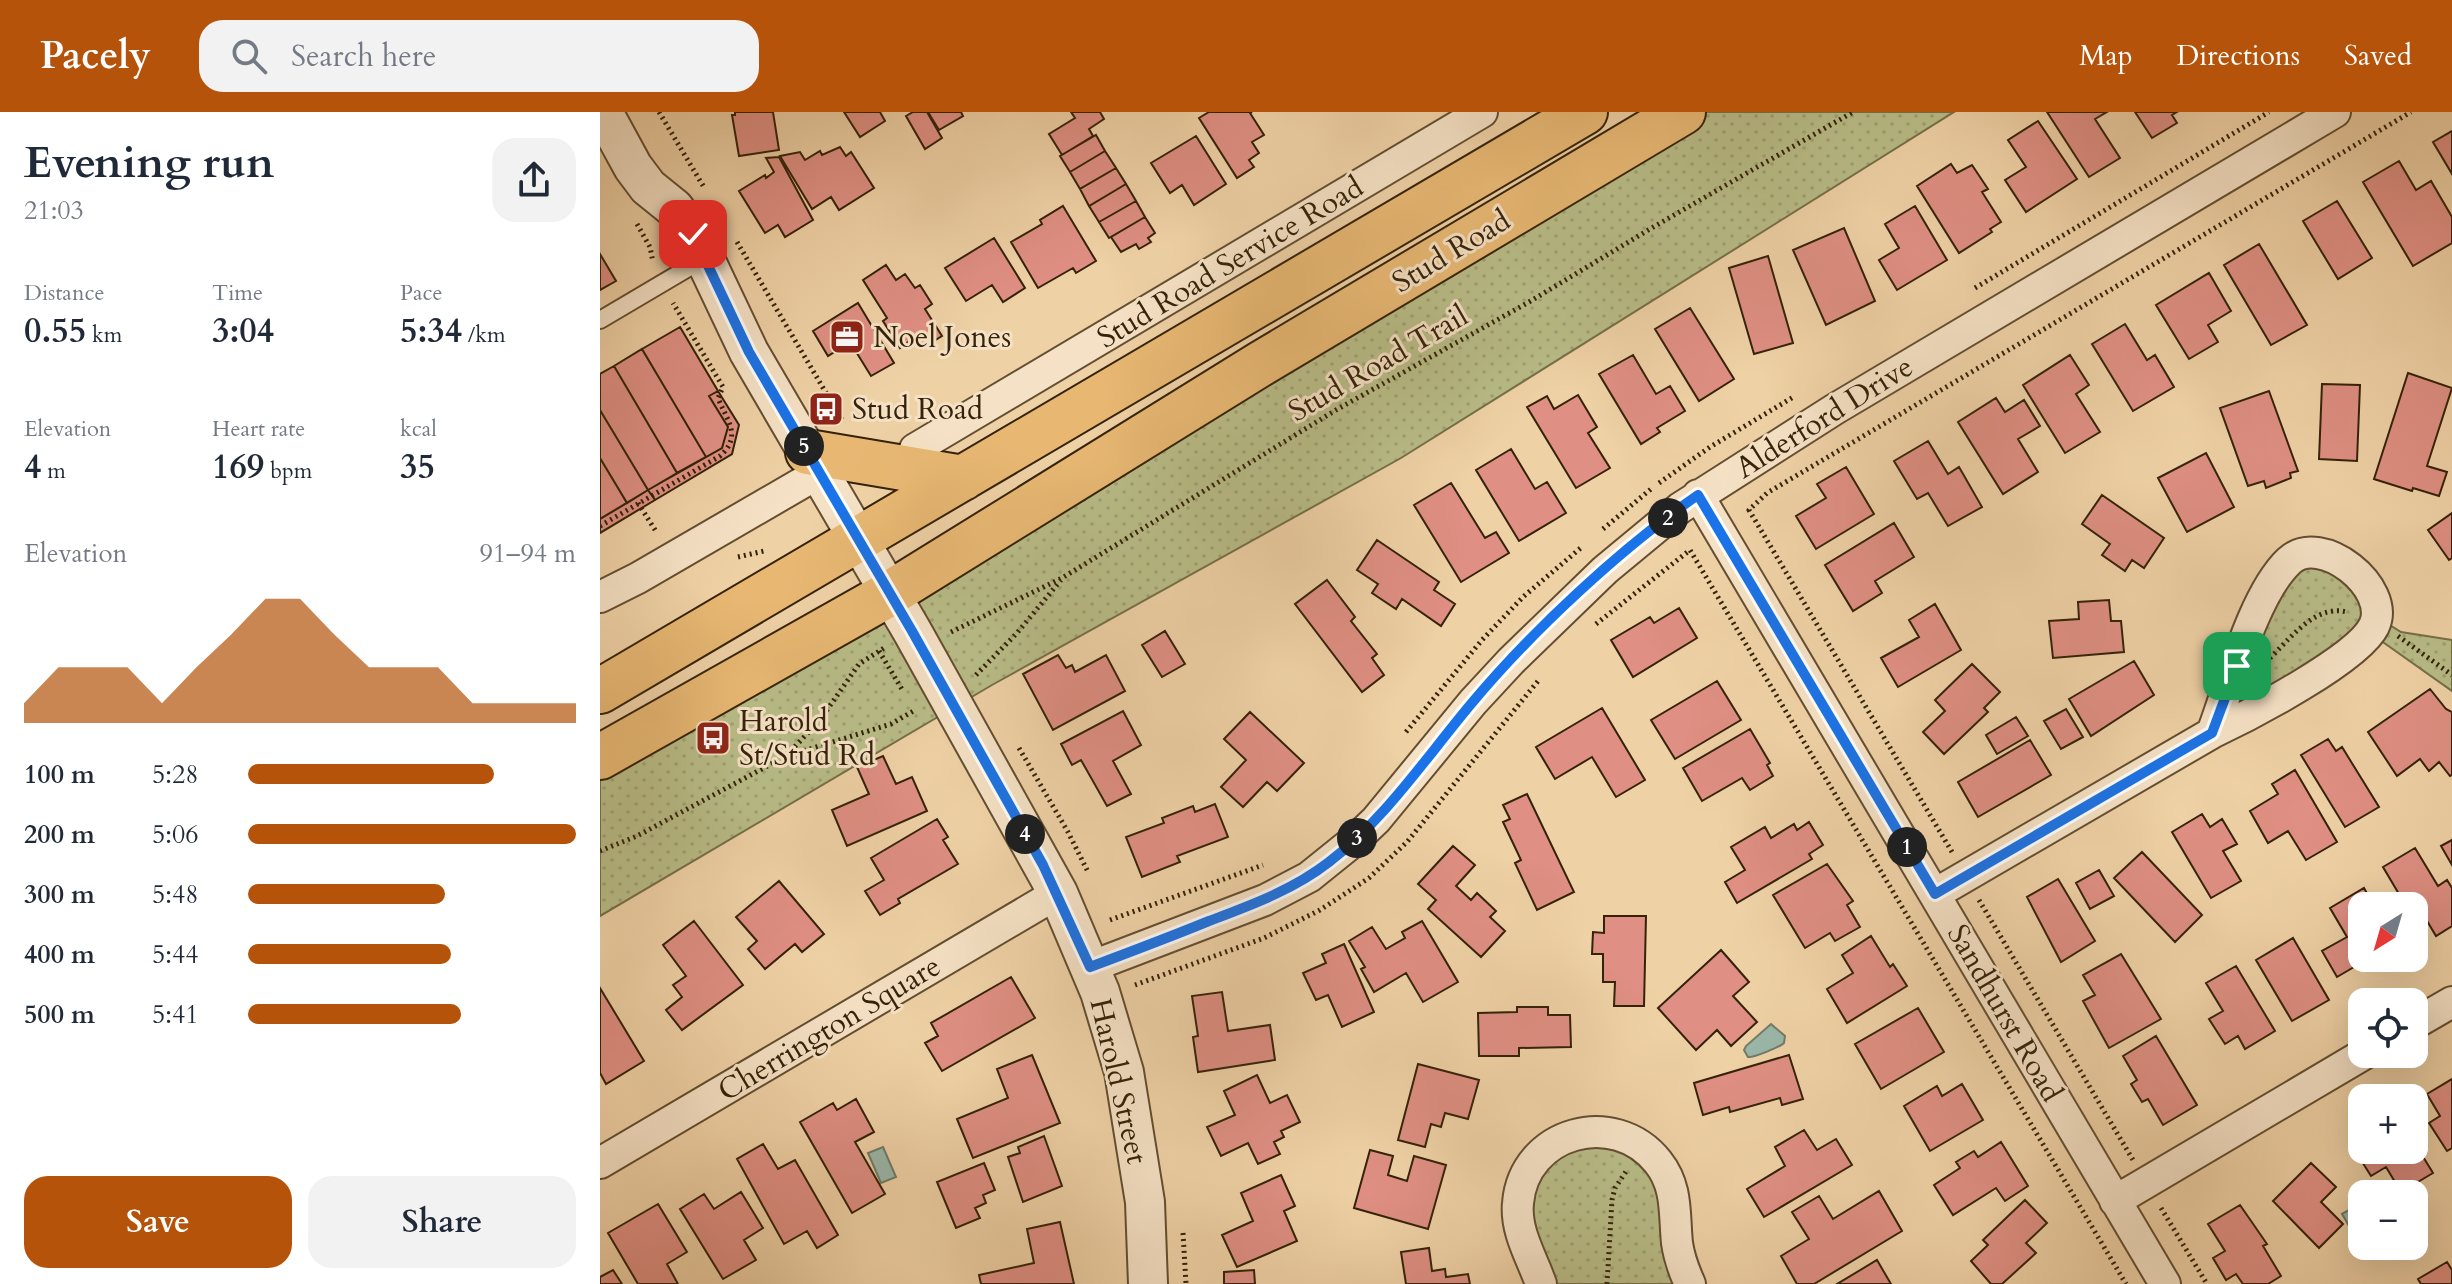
<!DOCTYPE html>
<meta charset="utf-8">
<style>
body{margin:0;font-family:Cardo,serif;background:#f2f2f3;color:#1f2937;height:100vh;display:flex;flex-direction:column;font-size:30px;white-space:nowrap}
*{box-sizing:border-box;margin:0}
p{font-size:26px;color:#747a83}
.icon{flex:none;width:44px;height:44px;fill:none;stroke:currentColor;stroke-width:2;stroke-linecap:round;stroke-linejoin:round}
.map{position:relative;flex:1;overflow:hidden}
.side{display:flex;flex-direction:column;background:#fff;width:600px}
.side>*{flex:none}
.needle{width:52px;rotate:217deg}
.fabs{position:absolute;left:1748px;top:780px;display:grid;gap:16px}
.fabs a{display:grid;place-items:center;width:80px;height:80px;border-radius:16px;background:#fff;box-shadow:0 8px 32px #0002;font-size:40px}
.pin{position:absolute;display:grid;place-items:center;width:68px;height:68px;color:#fff;margin:-34px;border-radius:16px;box-shadow:0 4px 12px #0006}
.km{position:absolute;width:40px;height:40px;margin:-20px;border-radius:50%;background:#222;color:#fff;font-size:22px;line-height:40px;text-align:center}
.round{display:grid;place-items:center;flex:none;width:84px;height:84px;border-radius:24px;background:#f2f2f3}
.overview{display:flex;align-items:center;justify-content:space-between;height:136px;padding:0 24px}
h1{font-size:44px;font-weight:800;line-height:60px}
.stats{display:grid;grid-template-columns:repeat(3,1fr);gap:12px;height:136px;padding:8px 24px}
.stats div{display:grid;align-content:center}
.stats b{font-size:34px;font-weight:800}
.stats small{font-size:22px;font-weight:400}
.stats p{font-size:22px}
.chart{height:224px;padding:16px 24px}
.chart p{display:flex;justify-content:space-between}
.chart svg{width:100%;height:144px;margin-top:8px;fill:#b45309;opacity:.7}
.action{display:flex;gap:16px;margin-top:auto;padding:16px 24px}
.action a{flex:1;height:92px;border-radius:24px;background:#b45309;color:#fff;font-size:32px;font-weight:800;line-height:92px;text-align:center}
.action a+a{background:#f2f2f3;color:#1f2937}
ul{padding:0 24px;list-style:none;font-size:26px}
li{display:grid;grid-template-columns:128px 96px 1fr;align-items:center;height:60px}
li i{height:20px;border-radius:10px;background:#b45309}
header{display:flex;align-items:center;gap:48px;box-sizing:border-box;height:112px;padding:0 40px;background:#b45309;color:#fff}
header strong{font-size:38px}
nav{display:flex;gap:44px;margin-inline-start:auto;font-size:28px}
.search{width:560px;height:72px;background:#f2f2f3;display:flex;align-items:center;gap:20px;box-sizing:border-box;padding:0 28px;border-radius:24px;color:#747a83;font-size:30px}
main{display:flex;flex:1;min-height:0}
.map>svg:first-child{display:block}
.grass{fill:url(#grass-dots);stroke:#766f48;stroke-width:2}
.water{fill:#9ab7a9;stroke:#717b69;stroke-width:2}
.building{fill:#df8f83;stroke:#342209;stroke-width:2}
.lines{fill:none;stroke-linecap:round;stroke-linejoin:round}
.service-casing{stroke:#634e30;stroke-width:20}
.minor-casing{stroke:#634e30;stroke-width:34}
.tertiary-casing{stroke:#634e30;stroke-width:42}
.primary-casing{stroke:#342209;stroke-width:48}
.path{stroke:#342209;stroke-width:5;stroke-dasharray:2 4;stroke-linecap:butt}
.service{stroke:#f5e1c5;stroke-width:16}
.minor{stroke:#f5e1c5;stroke-width:30}
.tertiary{stroke:#f5e1c5;stroke-width:38}
.primary{stroke:#e8b873;stroke-width:44}
.route-casing{stroke:#fff;stroke-width:16}
.route{stroke:#1a73e8;stroke-width:10}
.labels{text-anchor:middle;stroke-width:6;stroke-linejoin:round;paint-order:stroke}
.street-label{font-size:30px;fill:#342209;stroke:#f5e1c5}
.poi-label{font-size:30px;fill:#342209;stroke:#f5e1c5;text-anchor:start}
</style>
<header>
<strong>Pacely</strong>
<div class="search"><svg class="icon" aria-label="search" viewBox="0 0 24 24"><circle cx="10" cy="10" r="6"/><path d="M15 15l6 6"/></svg>Search here</div>
<nav><a>Map</a><a>Directions</a><a>Saved</a></nav>
</header>
<main>
<section class="side">
<div class="overview"><div><h1>Evening run</h1><p>21:03</p></div><a class="round"><svg class="icon" aria-label="share" viewBox="0 0 24 24"><path d="M12 15V3M7 8l5-5 5 5M5 13v7h14v-7"/></svg></a></div>
<div class="stats">
<div><p>Distance</p><b>0.55<small> km</small></b></div>
<div><p>Time</p><b>3:04</b></div>
<div><p>Pace</p><b>5:34<small> /km</small></b></div>
</div>
<div class="stats">
<div><p>Elevation</p><b>4<small> m</small></b></div>
<div><p>Heart rate</p><b>169<small> bpm</small></b></div>
<div><p>kcal</p><b>35</b></div>
</div>
<div class="chart"><p><span>Elevation</span>91–94 m</p>
<svg viewBox="0 0 160 44" preserveAspectRatio="none"><path d="M0 44V38L10 27L20 27L30 27L40 38L50 27L60 17L70 6L80 6L90 17L100 27L110 27L120 27L130 38L140 38L150 38L160 38V44z"/></svg>
</div>
<ul>
<li><b>100 m</b>5:28<i style="width:75%"></i></li>
<li><b>200 m</b>5:06<i style="width:100%"></i></li>
<li><b>300 m</b>5:48<i style="width:60%"></i></li>
<li><b>400 m</b>5:44<i style="width:62%"></i></li>
<li><b>500 m</b>5:41<i style="width:65%"></i></li>
</ul>
<div class="action"><a>Save</a><a>Share</a></div>
</section>
<div class="map">
<svg width="1852" height="1172" viewBox="0 0 1852 1172">
<defs>
<pattern id="grass-dots" width="8" height="8" patternUnits="userSpaceOnUse" patternTransform="scale(2)"><rect width="8" height="8" fill="#b8bc87"/><path d="M2 2h.1M6 6h.1" fill="none" stroke="#9fa173" stroke-width="1.8" stroke-linecap="round"/></pattern>
</defs>
<rect width="100%" height="100%" fill="#efd1a6"/>
<filter id="stains"><feTurbulence type="fractalNoise" baseFrequency=".0025" numOctaves="4"/><feColorMatrix values="0 0 0 0 .2 0 0 0 0 .09 0 0 0 0 .02 0 0 0 .5 -.17"/></filter>
<radialGradient id="worn" r=".72"><stop offset=".6" stop-color="#630" stop-opacity="0"/><stop offset="1" stop-color="#630" stop-opacity=".3"/></radialGradient>
<path class="grass" d="M1091,0H1354L801,346L392,573L0,804V646Z
M1717,440L1777,505L1801,520L1852,528V579L1770,521L1612,621L1659,492Z
M962,1026L1047,1038L1090,1172H941L917,1107Z"/>
<path class="water" d="M1171,912L1185,924L1184,931C1180,935 1153,946 1148,945L1144,938L1146,934Z
M283,1035L296,1065L281,1071L268,1041Z
M1760,1092L1762,1134H1770L1763,1138L1742,1102Z"/>
<path class="building" d="M135,0H173L179,38L139,44L132,3H135Z
M244,0H280L285,9L260,25Z
M313,0H327L342,26L325,37L306,4Z
M328,0H361L363,4L339,18Z
M471,0H500L504,7L489,17L493,24L462,43L449,22L475,6Z
M609,0H652L650,1L664,23L652,30L659,41L649,48L654,55L637,66L599,6Z
M1447,0H1507L1495,7L1520,46L1489,65Z
M1535,0H1577L1572,3L1577,11L1552,26Z
M1438,9L1477,67L1426,100L1405,68L1426,55L1408,28Z
M1852,19V62L1833,30Z
M496,23L505,39L470,60L460,44Z
M596,24L626,72L594,93L582,73L570,81L551,51Z
M240,35L246,44L251,40L274,76L239,98L231,85L212,97L180,44L200,40L205,48L220,39L222,43Z
M505,39L516,56L480,77L470,60Z
M179,45L213,108L185,125L178,113L165,121L139,79L165,63L166,66L174,60L166,46Z
M1799,49L1816,78L1831,69L1852,105V131L1813,154L1763,70Z
M1351,52L1357,61L1372,53L1388,77L1382,80L1401,110L1390,117L1392,120L1359,141L1317,74Z
M516,56L526,72L489,94L480,77Z
M526,72L536,89L499,110L489,94Z
M536,89L545,105L509,126L499,110Z
M1737,89L1772,146L1738,167L1703,109Z
M463,94L496,149L476,161L473,156L438,176L411,130L442,112L440,108Z
M1315,94L1347,148L1297,178L1279,148L1299,136L1285,112Z
M545,105L555,121L548,126L551,130L539,137L536,132L521,140L511,125Z
M1244,116L1275,189L1226,213L1193,138Z
M394,126L425,176L403,190L392,173L366,189L345,156Z
M1659,132L1707,213L1671,233L1624,153Z
M0,142L16,169L0,178Z
M1168,144L1193,231L1154,242L1129,156Z
M286,153L296,168L305,162L315,176L320,173L332,192L325,197L342,224L321,237L314,226L300,236L283,209L287,206L263,168Z
M1609,161L1631,199L1608,213L1618,230L1589,247L1556,193Z
M258,191L294,251L271,264L250,230L228,244L213,219Z
M1090,196L1134,267L1099,289L1055,217Z
M1525,212L1547,248L1555,243L1574,275L1533,299L1492,232Z
M80,215L118,279L109,284L128,315L122,336L106,345L42,237Z
M42,237L106,345L77,361L14,254Z
M1033,243L1056,282L1070,274L1085,299L1057,316L1060,320L1041,332L999,262Z
M1470,243L1489,273L1476,282L1500,320L1465,341L1423,273Z
M14,254L77,361L48,378L0,298V262Z
M1808,261L1852,276L1827,354L1847,360L1839,384L1813,376L1812,379L1774,367Z
M1722,272L1760,273L1757,349L1719,347Z
M118,279L139,313L132,342L55,388L48,378L122,336L128,315L109,284Z
M1669,279L1698,359L1690,361L1691,366L1666,376L1664,369L1648,374L1620,296Z
M978,283L997,315L988,321L1010,356L976,376L927,295L947,284L954,297Z
M1396,286L1405,300L1424,288L1440,314L1418,327L1438,360L1403,382L1358,310Z
M0,298L48,378L27,391L0,346Z
M1328,329L1348,362L1359,355L1382,395L1348,414L1328,381L1317,387L1294,349Z
M911,337L935,377L947,370L966,401L919,429L876,358Z
M1606,341L1634,395L1587,420L1558,366Z
M0,346L27,391L0,407Z
M1246,355L1274,402L1216,437L1196,404L1226,386L1217,372Z
M851,371L885,426L896,420L909,441L861,470L814,393Z
M48,378L55,388L0,421V407Z
M1502,383L1564,426L1544,456L1532,448L1525,459L1502,443L1510,432L1482,412Z
M1852,401V446L1849,448L1828,418Z
M1294,411L1314,445L1275,469L1282,481L1253,499L1225,453Z
M777,428L839,470L834,478L855,492L841,514L802,487L796,497L772,481L778,472L757,458Z
M727,468L755,505L751,509L777,542L772,546L784,563L762,580L695,492Z
M1509,488L1511,509H1521L1524,540L1453,546L1449,509L1479,507L1478,490Z
M1335,492L1361,538L1298,575L1281,546L1319,525L1309,508Z
M1079,496L1097,526L1033,565L1011,528L1050,505L1054,511Z
M565,519L585,552L562,565L542,533Z
M458,543L466,556L472,553L475,560L506,543L525,579L453,618L423,562Z
M1534,549L1554,583L1491,624L1469,587Z
M1372,552L1400,580L1384,596L1388,600L1344,642L1323,620L1345,599L1335,588Z
M1117,569L1141,608L1075,647L1051,608Z
M1830,577L1846,597L1852,600V663L1850,664L1839,650L1829,659L1820,647L1797,664L1768,620Z
M1002,596L1045,668L1016,685L992,645L955,667L936,635Z
M1466,597L1483,625L1461,637L1444,609Z
M523,599L541,633L513,649L531,682L507,694L481,648L472,653L461,632Z
M650,600L704,651L677,679L667,670L643,695L621,675L646,648L624,627Z
M1416,605L1428,624L1397,642L1386,623Z
M1150,617L1170,651L1167,653L1173,664L1150,678L1142,666L1102,689L1083,656Z
M1728,627L1736,639L1742,635L1779,695L1745,715L1701,643Z
M1430,628L1451,663L1378,705L1358,670Z
M283,644L296,672L312,665L327,699L247,734L232,698L269,682L257,655Z
M1695,658L1737,730L1706,748L1688,719L1668,731L1650,699L1678,682L1672,672Z
M927,682L974,780L937,798L915,751L921,748L903,710L910,707L903,693Z
M615,692L628,725L577,744L580,750L542,765L526,725L564,711L562,706L593,694L595,700Z
M1602,702L1610,715L1622,707L1637,732L1623,739L1641,769L1611,786L1572,720Z
M337,707L348,725L343,728L358,752L298,787L300,791L280,803L265,779L284,768L271,746Z
M1209,710L1223,733L1209,742L1212,747L1137,791L1125,770L1145,758L1131,735L1165,715L1171,726L1194,712L1197,718Z
M1852,728V753L1841,734Z
M853,734L875,753L856,774L871,788L877,781L896,799L890,805L905,819L881,845L828,797L836,788L818,772Z
M1815,736L1838,774L1847,768L1852,776V814L1836,824L1817,792L1806,794L1783,755Z
M1542,740L1602,803L1575,830L1514,766Z
M1227,752L1253,789L1247,793L1260,815L1235,829L1230,821L1205,836L1173,783Z
M1499,758L1514,784L1490,797L1476,771Z
M1458,767L1495,829L1461,850L1427,785Z
M179,769L224,822L202,840L195,832L165,857L148,837L157,829L136,805Z
M1764,776L1774,794H1762V846H1795L1773,859L1766,848L1737,865L1722,839L1747,825L1730,796Z
M1004,804H1046L1044,894H1014L1015,870H1003V842H992L993,820L1004,821Z
M94,809L143,873L82,918L66,898L82,885L73,873L86,864L63,833Z
M822,809L858,870L823,890L806,861L774,880L761,857L765,855L749,829L772,815L786,837L805,826L802,820Z
M1271,824L1290,855L1293,852L1307,874L1247,911L1227,877L1253,861L1242,843Z
M1693,826L1729,888L1692,909L1656,848Z
M744,832L774,900L742,915L728,883L716,888L703,861L726,851L722,842Z
M1121,838L1149,870L1133,884L1157,910L1131,934L1117,918L1096,938L1058,896Z
M1521,842L1561,907L1509,936L1483,889L1495,883L1483,863Z
M1636,854L1675,919L1645,937L1638,924L1625,932L1609,907L1623,899L1606,871Z
M411,865L435,906L342,959L325,931L338,924L331,911Z
M0,876L44,949L6,972L0,961Z
M622,880L628,919L670,913L675,948L598,960L593,925L598,924L592,884Z
M917,895H948V903H970L971,935L919,936V944H879L878,901L917,900Z
M1318,896L1344,940L1281,977L1255,932Z
M1556,924L1597,993L1563,1013L1548,987L1542,990L1531,972L1537,968L1523,944Z
M432,943L460,1011L373,1046L357,1007L408,986L397,957Z
M1189,943L1203,987L1182,993L1180,986L1130,1000L1129,995L1103,1003L1094,971Z
M818,952L879,968L868,1007L845,1001L841,1015L831,1012L825,1035L798,1028Z
M657,963L670,991L687,983L700,1010L681,1019L684,1025L674,1030L680,1042L658,1052L648,1031L621,1044L607,1015L635,1003L624,979Z
M1852,967V1036L1847,1039L1829,1011L1840,1004L1827,982Z
M1362,972L1383,1008L1330,1039L1304,994L1337,974L1342,984Z
M256,987L274,1020L255,1030L285,1082L252,1101L200,1010L233,991L237,998Z
M1204,1018L1217,1038L1236,1027L1252,1053L1164,1105L1147,1077L1185,1054L1175,1035Z
M444,1024L462,1074L423,1090L408,1045L420,1041L418,1035Z
M1401,1030L1428,1074L1405,1089L1396,1076L1353,1103L1334,1073L1360,1056L1356,1050L1374,1039L1378,1045Z
M1814,1030L1833,1061L1801,1080L1786,1055L1771,1064L1754,1037L1762,1032V1038H1814Z
M163,1032L178,1057L195,1048L238,1123L217,1136L207,1119L184,1132L137,1047Z
M770,1038L793,1044L788,1063L807,1069L814,1044L846,1053L828,1117L754,1096Z
M384,1051L395,1078L383,1083L386,1091L375,1096L380,1106L356,1116L337,1070Z
M1711,1051L1736,1075L1721,1090L1743,1112L1719,1136L1673,1089Z
M681,1063L695,1094L684,1099L697,1129L637,1155L622,1123L653,1109L641,1081Z
M1279,1079L1302,1119L1214,1172H1197L1181,1144L1209,1127L1192,1100L1219,1084L1233,1107Z
M141,1080L163,1116L144,1128L156,1148L123,1167L80,1097L104,1082L114,1097Z
M1425,1088L1447,1111L1426,1131L1436,1141L1402,1172H1391L1371,1149L1388,1133L1383,1128Z
M58,1092L87,1140L67,1152L78,1172H38L8,1121Z
M1640,1093L1667,1132L1663,1134L1681,1164L1668,1172H1643L1636,1162L1626,1168L1613,1146L1625,1139L1608,1112Z
M460,1110L474,1172H381L379,1163L434,1151L427,1117Z
M829,1136L832,1159L845,1157L846,1165L868,1162L870,1172H806L801,1140Z
M1277,1148L1291,1172H1237Z
M1847,1150L1852,1158V1172H1821L1818,1167Z
M13,1158L22,1172H0V1165Z
M654,1158L655,1172H624V1160Z"/>
<g class="lines">
<defs>
<path id="service" d="M0,208L105,146"/>
<path id="minor" d="M315,337L882,0
M1098,383L1565,1172
M0,485L38,466L219,361
M1335,782L1612,621C1648,604 1758,547 1774,514C1792,476 1721,419 1689,449C1653,483 1630,574 1612,621
M490,855L665,788L709,765L755,728L776,708L873,590L911,549L1005,458L1080,396L1235,297L1735,0
M1814,912L1852,890
M0,1051L458,781
M1515,1089L1764,942
M941,1172C932,1146 915,1119 918,1091C924,1020 1014,995 1058,1050C1078,1075 1074,1102 1077,1131C1079,1145 1084,1159 1090,1172"/>
<path id="tertiary" d="M3,0L33,55L48,75L74,96L93,122L149,240L312,519L458,781L500,880L524,960L545,1090L548,1172"/>
<path id="primary" d="M208,340L363,366
M0,579L985,0
M0,645L289,482L662,251L1083,0"/>
</defs>
<use href="#service" class="service-casing"/>
<use href="#minor" class="minor-casing"/>
<use href="#tertiary" class="tertiary-casing"/>
<use href="#primary" class="primary-casing"/>
<path class="path" d="M59,0L105,77
M37,112L50,135L53,150
M137,130L242,308
M1375,176L1669,0
M1059,371L1110,335L1195,284
M38,391L57,421
M0,414L120,344C143,324 126,307 118,286L123,275L73,191
M1003,417L1051,377
M138,445L164,439
M996,512L1090,438L1526,1172
M351,520L462,466L736,298L929,190L1055,114L1253,0
M1798,524L1852,563
M279,539L303,579
M1670,546C1691,526 1715,492 1747,500
M376,563L417,521L461,468
M806,620L882,528L923,485L983,434
M419,636L468,720L488,760
M187,644L291,612L315,598
M0,739L37,724L186,644L220,608L259,552L284,536
M1352,740L1149,398L1167,381L1811,0
M1379,788L1533,1048
M510,808L663,753
M535,873L664,826L720,798L769,766L807,730L938,569
M1561,1096L1607,1172
M583,1121L586,1172
M1007,1172L1012,1088L1015,1076L1027,1058"/>
<use href="#service" class="service"/>
<use href="#minor" class="minor"/>
<use href="#tertiary" class="tertiary"/>
<use href="#primary" class="primary"/>
</g>
<g class="lines">
<defs>
<path id="route" d="M93,122L149,240L312,519L443,753L490,855C530,840 570,825 609,809C651,793 693,778 729,750C785,707 825,647 871,592C931,520 1021,436 1098,383L1335,782L1612,621L1637,554"/>
</defs>
<use href="#route" class="route-casing"/>
<use href="#route" class="route"/>
</g>
<defs>
<symbol id="office-square" viewBox="-11 -11 22 22"><rect x="-9" y="-9" width="18" height="18" rx="4" fill="#8f2418" stroke="#f5e1c5"/><path d="M-6-3h4V-5.5h4V-3h4V5H-6ZM-1-4.5V-3h2v-1.5ZM-6 0V1H6V0Z" fill="#fff"/></symbol>
<symbol id="bus-square" viewBox="-11 -11 22 22"><rect x="-9" y="-9" width="18" height="18" rx="4" fill="#8f2418" stroke="#f5e1c5"/><path d="M-5-6H5V4H4V6H2V4H-2V6H-4V4H-5ZM-3.5-4V0h7V-4ZM-3.5 1.2v1.5H-2V1.2ZM2 1.2v1.5H3.5V1.2Z" fill="#fff"/></symbol>
</defs>
<g fill-rule="evenodd">
<use href="#office-square" x="227" y="205" width="40" height="40"/>
<use href="#bus-square" x="206" y="277" width="40" height="40"/>
<use href="#bus-square" x="93" y="606" width="40" height="40"/>
</g>
<g class="labels">
<g class="street-label">
<text transform="translate(851 139) rotate(-31)" y="10">Stud Road</text>
<text transform="translate(630 150) rotate(-31)" y="10">Stud Road Service Road</text>
<text transform="translate(778 251) rotate(-30)" y="10">Stud Road Trail</text>
<text transform="translate(1224 305) rotate(-32)" y="10">Alderford Drive</text>
<text transform="translate(1405 901) rotate(60)" y="10">Sandhurst Road</text>
<text transform="translate(229 916) rotate(-31)" y="10">Cherrington Square</text>
<text transform="translate(519 969) rotate(77)" y="10">Harold Street</text>
</g>
<g class="poi-label">
<text x="273" y="235">Noel Jones</text>
<text x="252" y="307">Stud Road</text>
<text x="139" y="619">Harold<tspan x="139" dy="34">St/Stud Rd</tspan></text>
</g>
</g>
<rect width="100%" height="100%" filter="url(#stains)"/>
<rect width="100%" height="100%" fill="url(#worn)"/>
</svg>
<div class="fabs">
<a><svg class="needle" viewBox="-14 -14 28 28"><path d="M0-13l5 13h-10z" fill="#e53935"/><path d="M0 13l5-13h-10z" fill="#747a83"/></svg></a>
<a><svg class="icon" aria-label="locate" viewBox="0 0 24 24"><circle cx="12" cy="12" r="6"/><path d="M12 2v4M12 18v4M2 12h4M18 12h4"/></svg></a>
<a>+</a>
<a>−</a>
</div>
<div class="pin" style="left:1637px;top:554px;background:#1e9e55"><svg class="icon" aria-label="arrive" viewBox="0 0 24 24"><path d="M6 21V4h12l-3 4 3 4H6"/></svg></div>
<div class="pin" style="left:93px;top:122px;background:#d93025"><svg class="icon" aria-label="check" viewBox="0 0 24 24"><path d="M5 12l5 5 9-10"/></svg></div>
<b class="km" style="left:1307px;top:735px">1</b>
<b class="km" style="left:1068px;top:406px">2</b>
<b class="km" style="left:757px;top:726px">3</b>
<b class="km" style="left:425px;top:722px">4</b>
<b class="km" style="left:204px;top:334px">5</b>
</div>
</main>
